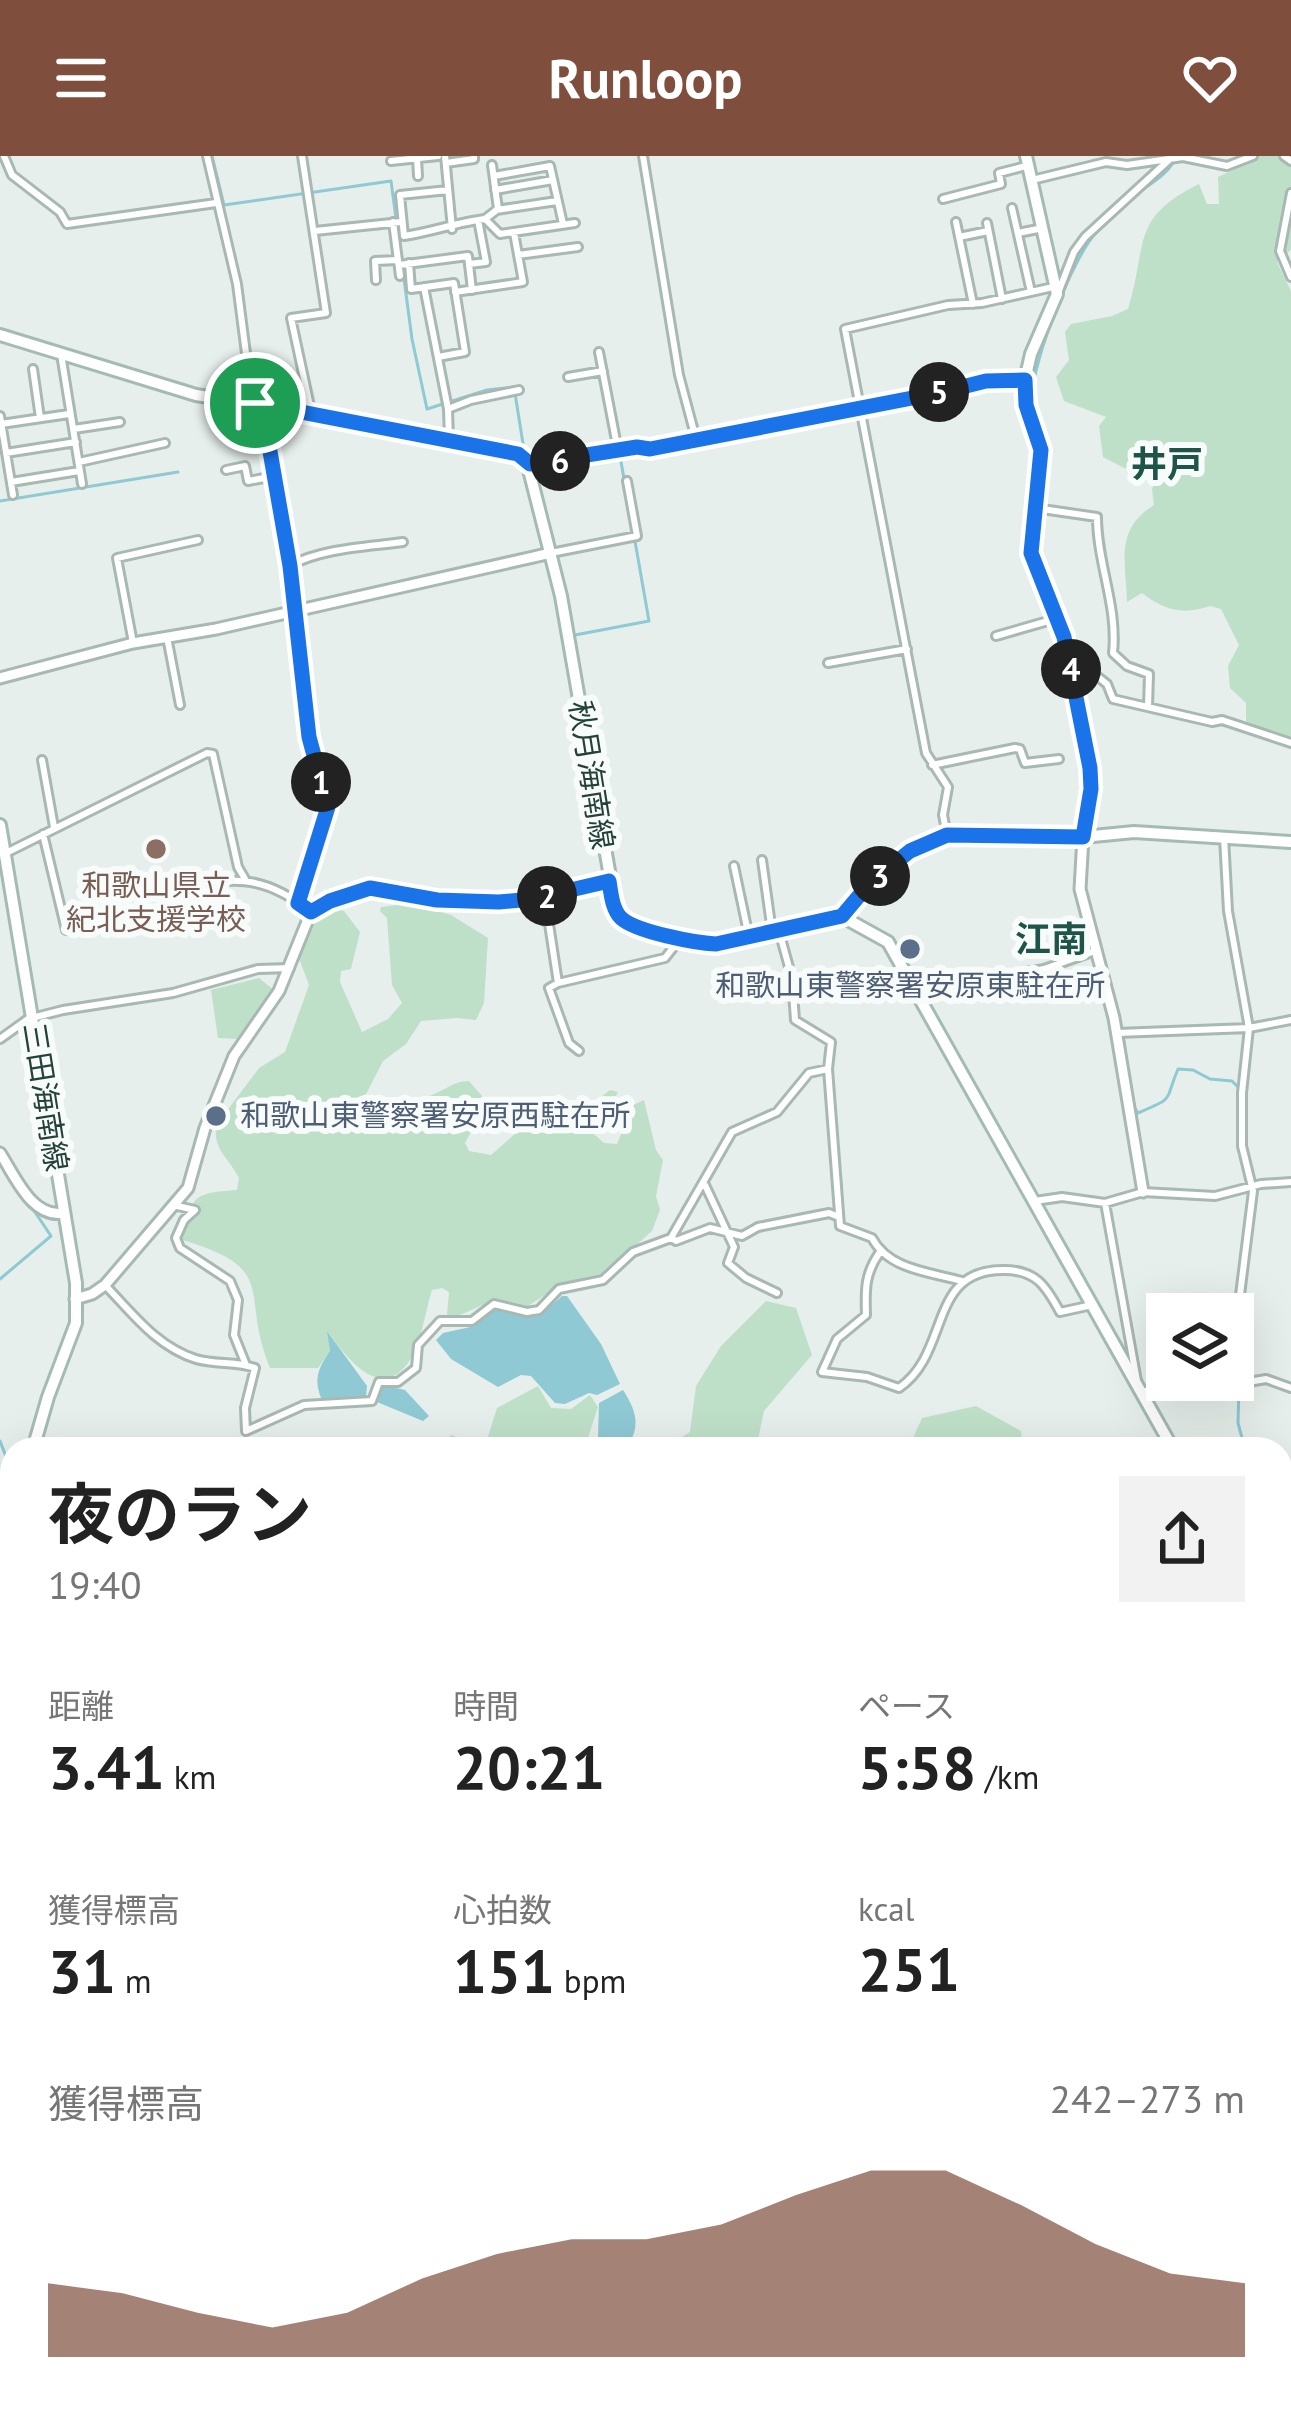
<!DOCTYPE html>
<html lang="ja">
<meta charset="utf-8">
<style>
body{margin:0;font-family:"PT Sans","Noto Sans JP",sans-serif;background:#f2f2f2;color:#222;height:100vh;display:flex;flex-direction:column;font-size:45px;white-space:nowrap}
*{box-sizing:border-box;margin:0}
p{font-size:39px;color:#767676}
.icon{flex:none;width:66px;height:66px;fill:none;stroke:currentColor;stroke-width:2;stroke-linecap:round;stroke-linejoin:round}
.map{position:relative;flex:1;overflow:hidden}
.side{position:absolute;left:0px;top:1281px;width:1293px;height:975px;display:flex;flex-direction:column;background:#fff;border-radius:36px 36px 0 0;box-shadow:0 12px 48px #0002}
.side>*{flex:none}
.controls{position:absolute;left:1146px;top:1137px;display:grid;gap:24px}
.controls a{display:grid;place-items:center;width:108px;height:108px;border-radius:0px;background:#fff;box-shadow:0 12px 48px #0002;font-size:60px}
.pin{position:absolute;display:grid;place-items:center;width:102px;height:102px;color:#fff;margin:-51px;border:6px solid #fff;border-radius:50%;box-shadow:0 3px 12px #0007}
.km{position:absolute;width:60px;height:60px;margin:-30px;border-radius:50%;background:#222;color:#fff;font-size:33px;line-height:60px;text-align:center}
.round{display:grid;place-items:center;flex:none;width:126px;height:126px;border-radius:0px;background:#f2f2f2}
.overview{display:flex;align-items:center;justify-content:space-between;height:204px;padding:0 48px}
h1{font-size:66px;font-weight:700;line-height:90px}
.figures{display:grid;grid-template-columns:repeat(3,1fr);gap:18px;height:204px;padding:12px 48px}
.figures div{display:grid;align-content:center}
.figures b{font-size:60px;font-weight:700}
.figures small{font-size:33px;font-weight:400}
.figures p{font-size:33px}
.chart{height:336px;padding:24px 48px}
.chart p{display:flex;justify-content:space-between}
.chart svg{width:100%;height:216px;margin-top:12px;fill:#804e3d;opacity:.7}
header{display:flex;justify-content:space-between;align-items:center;height:156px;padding:0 48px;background:#804e3d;color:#fff;font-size:54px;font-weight:700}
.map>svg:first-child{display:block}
.built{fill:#d4dfda}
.green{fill:#bfe0c8}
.water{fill:#8ec9d4}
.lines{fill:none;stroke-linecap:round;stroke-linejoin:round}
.stream{stroke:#8ec9d4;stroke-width:3}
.river{stroke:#8ec9d4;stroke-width:9}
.minor-casing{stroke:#a8b8b2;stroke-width:12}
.tertiary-casing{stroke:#a8b8b2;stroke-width:15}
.secondary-casing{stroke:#a4bbb3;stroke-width:16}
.minor{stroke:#fff;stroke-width:6}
.tertiary{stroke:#fff;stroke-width:9}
.secondary{stroke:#fff;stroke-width:10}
.route-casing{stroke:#fff;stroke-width:24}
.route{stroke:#1a73e8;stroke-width:15}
.education-dot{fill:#8d6e63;stroke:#f7fbf9;stroke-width:4.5}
.service-dot{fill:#5c6f8a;stroke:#f7fbf9;stroke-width:4.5}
.labels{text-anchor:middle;stroke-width:12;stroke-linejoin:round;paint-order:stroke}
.street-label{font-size:30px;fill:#24423a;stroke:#f7fbf9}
.education-label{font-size:30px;fill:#785e54;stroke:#f7fbf9}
.service-label{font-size:30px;fill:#4e5e75;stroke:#f7fbf9}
.quarter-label{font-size:36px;font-weight:bold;fill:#1f5548;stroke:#f7fbf9}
</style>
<header><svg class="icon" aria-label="menu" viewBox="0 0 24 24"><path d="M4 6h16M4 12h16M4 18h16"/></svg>Runloop<svg class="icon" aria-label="heart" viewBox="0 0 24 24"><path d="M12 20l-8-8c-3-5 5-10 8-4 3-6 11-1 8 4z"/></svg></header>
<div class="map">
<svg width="1291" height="2254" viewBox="0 0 1291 2254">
<rect width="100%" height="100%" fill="#e6efeb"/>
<path class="built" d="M12,2226V2244H215L216,2254H0V2227Z"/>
<path class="green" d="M1249,0H1291V46L1279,66L1291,69V94L1277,106L1291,135V582L1246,569V547L1230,532L1228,510L1239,489L1221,453L1210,450C1184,459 1165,455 1142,437L1127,446C1126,406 1114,374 1154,349L1152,333L1160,314L1124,312L1103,301L1099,270L1106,261L1064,245L1056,221L1069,204L1065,176L1071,168L1112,160L1128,153C1148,87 1130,62 1199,28L1207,48H1219L1218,21L1250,6Z
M412,747L451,759L488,782L484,847L476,864L457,862L421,865L406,888L383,905L363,944L337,956L336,965C355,968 365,958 382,950C395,944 409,944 422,942C440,939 451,925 469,925L482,940L481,957L465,987L469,995L491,999L517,976L571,964L610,934L618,936L594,978L604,987L617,988L633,949L644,944L656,994L663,1004L656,1040L660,1054L652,1075L605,1117L565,1126L525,1152C498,1136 481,1151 455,1161L447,1159L449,1136L442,1132L432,1134C425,1156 421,1190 408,1207C379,1247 345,1199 328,1176L330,1195L318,1212H270C238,1133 283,1113 176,1082C195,1041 190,1037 237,1034L239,1022C229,1002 211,992 217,968L259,912L285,896L309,829L298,800L306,776L330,750L344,755L360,776L351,813L341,815L340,826L362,876L388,863L402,847L392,829L387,762L380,755L381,751Z
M259,822L274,834L239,883L218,882L211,834Z
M766,1145L796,1152L812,1199L764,1255L756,1293H662L690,1276L696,1230L721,1190Z
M538,1230L551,1252L571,1253L590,1239L598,1251L586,1288L609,1293H437L451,1279L485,1290L497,1252Z
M976,1250L1021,1275L1023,1293H908L922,1262Z
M215,2244H356L355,2250L333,2254H216Z"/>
<path class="water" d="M562,1140H567L601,1188L620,1228L597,1239L589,1237L565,1248L555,1247L531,1220L521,1219L498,1231L451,1203L436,1184L443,1177L475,1170L493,1151C523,1158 539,1163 562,1140Z
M327,1175L367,1230L366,1240L322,1244C313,1224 318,1212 330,1195Z
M383,1229L405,1234L429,1260L423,1265L377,1246Z
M623,1234C634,1251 641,1267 630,1286L613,1287L598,1282L599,1247Z"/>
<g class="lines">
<path class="stream" d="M212,0L224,49L391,25L412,183L427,253L487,234L514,231L524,294
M1046,293C1045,274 1032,257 1032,239C1033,206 1073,99 1097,76C1111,63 1124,49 1138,37C1151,27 1164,21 1173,7
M535,312L620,300L649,465L575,479
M0,345L178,316
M1036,392L1044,417
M1072,493L1100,631L1090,678
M1088,687L1085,734L1122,873L1132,942
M1134,951L1138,957C1176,941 1164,946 1178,913L1193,914L1210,923L1232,925L1239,932
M1245,989L1246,939
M0,1123L51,1080L29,1047
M1241,1220V1155L1257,1037L1249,1004
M1239,1230L1238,1267L1245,1293
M0,1285L12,1316
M1281,1319L1286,1334L1281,1363
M0,1397L12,1372
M1281,1417L1291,1453
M8,1542L12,1558
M0,1627L12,1588"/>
<path class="river" d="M0,1877L12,1884
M0,2194L12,2193
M791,2244L834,2254
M999,2254L1291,2251"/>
<defs>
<path id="minor" d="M4,0L12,19L60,56L67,68L216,47
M207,0L237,128L251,236L259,254L275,321L296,453L309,581L328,651L297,747
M302,0L326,157L291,162L311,255
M445,0L452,73
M643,0L679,219L696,283
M1284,0L1291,5
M417,2L418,20
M391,5L438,0
M446,7L474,3V0
M494,20L550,10L563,68
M1032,24L1106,6L1127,9L1183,1L1227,10L1253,0
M448,34L400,39L404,80C432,76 458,66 485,63L500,78L575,67
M495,34L553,24
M1291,37L1280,95L1291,121
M943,43L1001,28L999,17L1026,10
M1012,52L1031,136
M496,54L557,45
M485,63L498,53L492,9
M393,66L400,120
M956,66L973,148
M987,67L1002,143
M315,75L401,66
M1018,77L1043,72
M959,81L988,75
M518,99L578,91
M409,107L411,133L454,127L465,196L438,201
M469,108L486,106L478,64
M399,109L468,100L472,134
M376,124L375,105L398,104
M424,131L448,253L449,284
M455,136L523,126L514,77
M1058,137L1074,96L1085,81L1170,3
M599,196L618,295
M61,198L82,328
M33,213L40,262
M568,221L603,215
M448,253L471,244L519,234
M0,260L13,339
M1,268L69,258
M74,273L120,266
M6,297L76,286
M79,306L165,287
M530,308L637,291L650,293
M226,314L245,310L248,325L275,320
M11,326L79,315
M1035,352L1097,361C1097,407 1118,450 1113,497L1127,510L1149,518L1148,551
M551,397L637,380L627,325
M289,410C322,392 367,391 403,386
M996,480L1055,463
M167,481L180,549
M133,487L117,402L198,384
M828,507L907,493
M1073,520L1093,517L1107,528L1113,543L1212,566L1222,564L1291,587
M42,604L54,671
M932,609L1015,592L1020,593L1025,607L1059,603
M43,678L66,774
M947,679L943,659L948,631L926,597L845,173L948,149L982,147L1053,131
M1224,681L1228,755L1249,872L1242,937V990L1253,1035L1238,1155L1240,1209L1236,1229
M4,698L207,597L213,598L238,711L245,723
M762,704L772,776
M734,710L749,781
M156,730L165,736C226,723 257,713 311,756
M521,745L549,768L558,827L549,832L569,887L579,895
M841,760C851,744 866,731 880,719C951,661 997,678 1083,681
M779,775L792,822L795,864L831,886L828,913L840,1070L872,1082C889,1114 930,1116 962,1125
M558,827L665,802L680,783
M918,834L1044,813L1095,795
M1117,877L1249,872L1291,864
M0,883L28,863L63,854L173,837L258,813L290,812
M705,1029L734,1091L728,1107L746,1122L777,1137
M1035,1045L1062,1041L1105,1047L1143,1036L1215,1040L1261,1028L1291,1026
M1105,1047L1137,1225
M173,1049L195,1054L184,1064L176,1082L180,1092L230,1125L238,1144L234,1179L246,1209
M671,1082L676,1085L710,1072L742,1080L758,1071L829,1057L839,1061
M880,1096C865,1117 865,1133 866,1159L837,1183L822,1216L867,1221L899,1232C951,1197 927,1113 1004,1114C1036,1114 1046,1130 1060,1156L1092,1149
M105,1129C132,1157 157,1191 196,1203C216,1209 236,1205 255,1212L245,1252L246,1275L304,1249L372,1245L379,1226H398L416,1212L418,1189L440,1165H472L494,1148L527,1156L539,1154L559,1133L603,1124L633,1096L671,1082L732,976L777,956L809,917L828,913
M1141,1235L1202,1234L1266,1223L1291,1232
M0,1604L12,1609
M1281,1624L1291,1612
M1291,1676V1707
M1281,1831L1291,1830
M1281,1857H1291
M0,1867H12
M1281,2004L1291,2006
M1281,2096H1291
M445,2244V2254"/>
<path id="tertiary" d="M650,293L938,237L986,225L1025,224
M0,522L133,487L216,473L551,397
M1083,681L1080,733L1114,862L1143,1036
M0,997C15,1020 32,1063 64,1057
M75,1143L92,1138L105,1129L188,1032L205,972L234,900L279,835L311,756L330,745L370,732L437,744L499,746L532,743L609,725"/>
<path id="secondary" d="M1026,0L1057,138L1031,198L1025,224L1026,249L1041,294L1031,397L1064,480L1090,612L1091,633L1083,681L1134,676L1291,686
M0,179L196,239L311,257L526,302L561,440L616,755C634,778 687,788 716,787L841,760L888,786L1173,1293
M0,669L76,1127V1167L48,1241L33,1293
M0,1413L12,1392
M0,1509L12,1540
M1281,1569L1291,1598
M0,1653L12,1622
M0,1884L12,2058
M8,2177L12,2092
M1281,2239L1291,2240
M862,2244H950"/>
</defs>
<use href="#minor" class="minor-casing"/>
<use href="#tertiary" class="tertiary-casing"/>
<use href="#secondary" class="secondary-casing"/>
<use href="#minor" class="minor"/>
<use href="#tertiary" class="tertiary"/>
<use href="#secondary" class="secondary"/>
</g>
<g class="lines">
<defs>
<path id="route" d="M1025,224L1026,249L1041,294L1031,397L1064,481L1090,612L1091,633L1083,681L947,679L910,695L869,728L842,760L716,788C696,787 636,776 621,762C612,753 611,737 609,725L532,743L499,746L437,744L370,732L330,745L311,756L298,747L328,651L309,581L290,410L268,284L255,247L518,298L530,308L637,291L650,293L938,237L986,225Z"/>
</defs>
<use href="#route" class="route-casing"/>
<use href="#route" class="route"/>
</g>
<circle class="education-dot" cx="156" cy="693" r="12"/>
<g class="service-dot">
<circle cx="910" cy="793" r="12"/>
<circle cx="216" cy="960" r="12"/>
</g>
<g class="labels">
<g class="street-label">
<text transform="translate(591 619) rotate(81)" y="10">秋月海南線</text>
<text transform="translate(45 941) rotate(81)" y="10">三田海南線</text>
</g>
<g class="education-label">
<text x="156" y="740">和歌山県立<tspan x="156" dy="34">紀北支援学校</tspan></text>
</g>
<g class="service-label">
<text x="910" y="840">和歌山東警察署安原東駐在所</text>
<text x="240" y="970" text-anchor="start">和歌山東警察署安原西駐在所</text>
</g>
<g class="quarter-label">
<text x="1167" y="321">井戸</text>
<text x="1051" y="796">江南</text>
</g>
</g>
</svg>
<div class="controls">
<a><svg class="icon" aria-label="layers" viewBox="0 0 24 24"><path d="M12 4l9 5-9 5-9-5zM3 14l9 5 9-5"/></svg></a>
</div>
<div class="pin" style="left:255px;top:247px;background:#1e9e55"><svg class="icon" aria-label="arrive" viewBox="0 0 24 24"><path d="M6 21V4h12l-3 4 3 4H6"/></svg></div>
<b class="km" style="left:321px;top:626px">1</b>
<b class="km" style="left:547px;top:740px">2</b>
<b class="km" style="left:880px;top:720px">3</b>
<b class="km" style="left:1071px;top:513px">4</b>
<b class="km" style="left:939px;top:236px">5</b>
<b class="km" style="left:560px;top:305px">6</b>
<section class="side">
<div class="overview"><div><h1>夜のラン</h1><p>19:40</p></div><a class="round"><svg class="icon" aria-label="share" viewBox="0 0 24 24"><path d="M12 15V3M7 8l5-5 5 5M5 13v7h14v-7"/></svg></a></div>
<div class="figures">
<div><p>距離</p><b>3.41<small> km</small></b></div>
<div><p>時間</p><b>20:21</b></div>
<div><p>ペース</p><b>5:58<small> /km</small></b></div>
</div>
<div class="figures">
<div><p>獲得標高</p><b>31<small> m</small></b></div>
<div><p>心拍数</p><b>151<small> bpm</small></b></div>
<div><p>kcal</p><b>251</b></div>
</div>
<div class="chart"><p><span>獲得標高</span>242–273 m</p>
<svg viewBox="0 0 160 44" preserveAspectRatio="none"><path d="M0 44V29L10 31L20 35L30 38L40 35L50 28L60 23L70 20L80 20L90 17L100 11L110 6L120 6L130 13L140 21L150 27L160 29V44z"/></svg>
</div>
</section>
</div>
